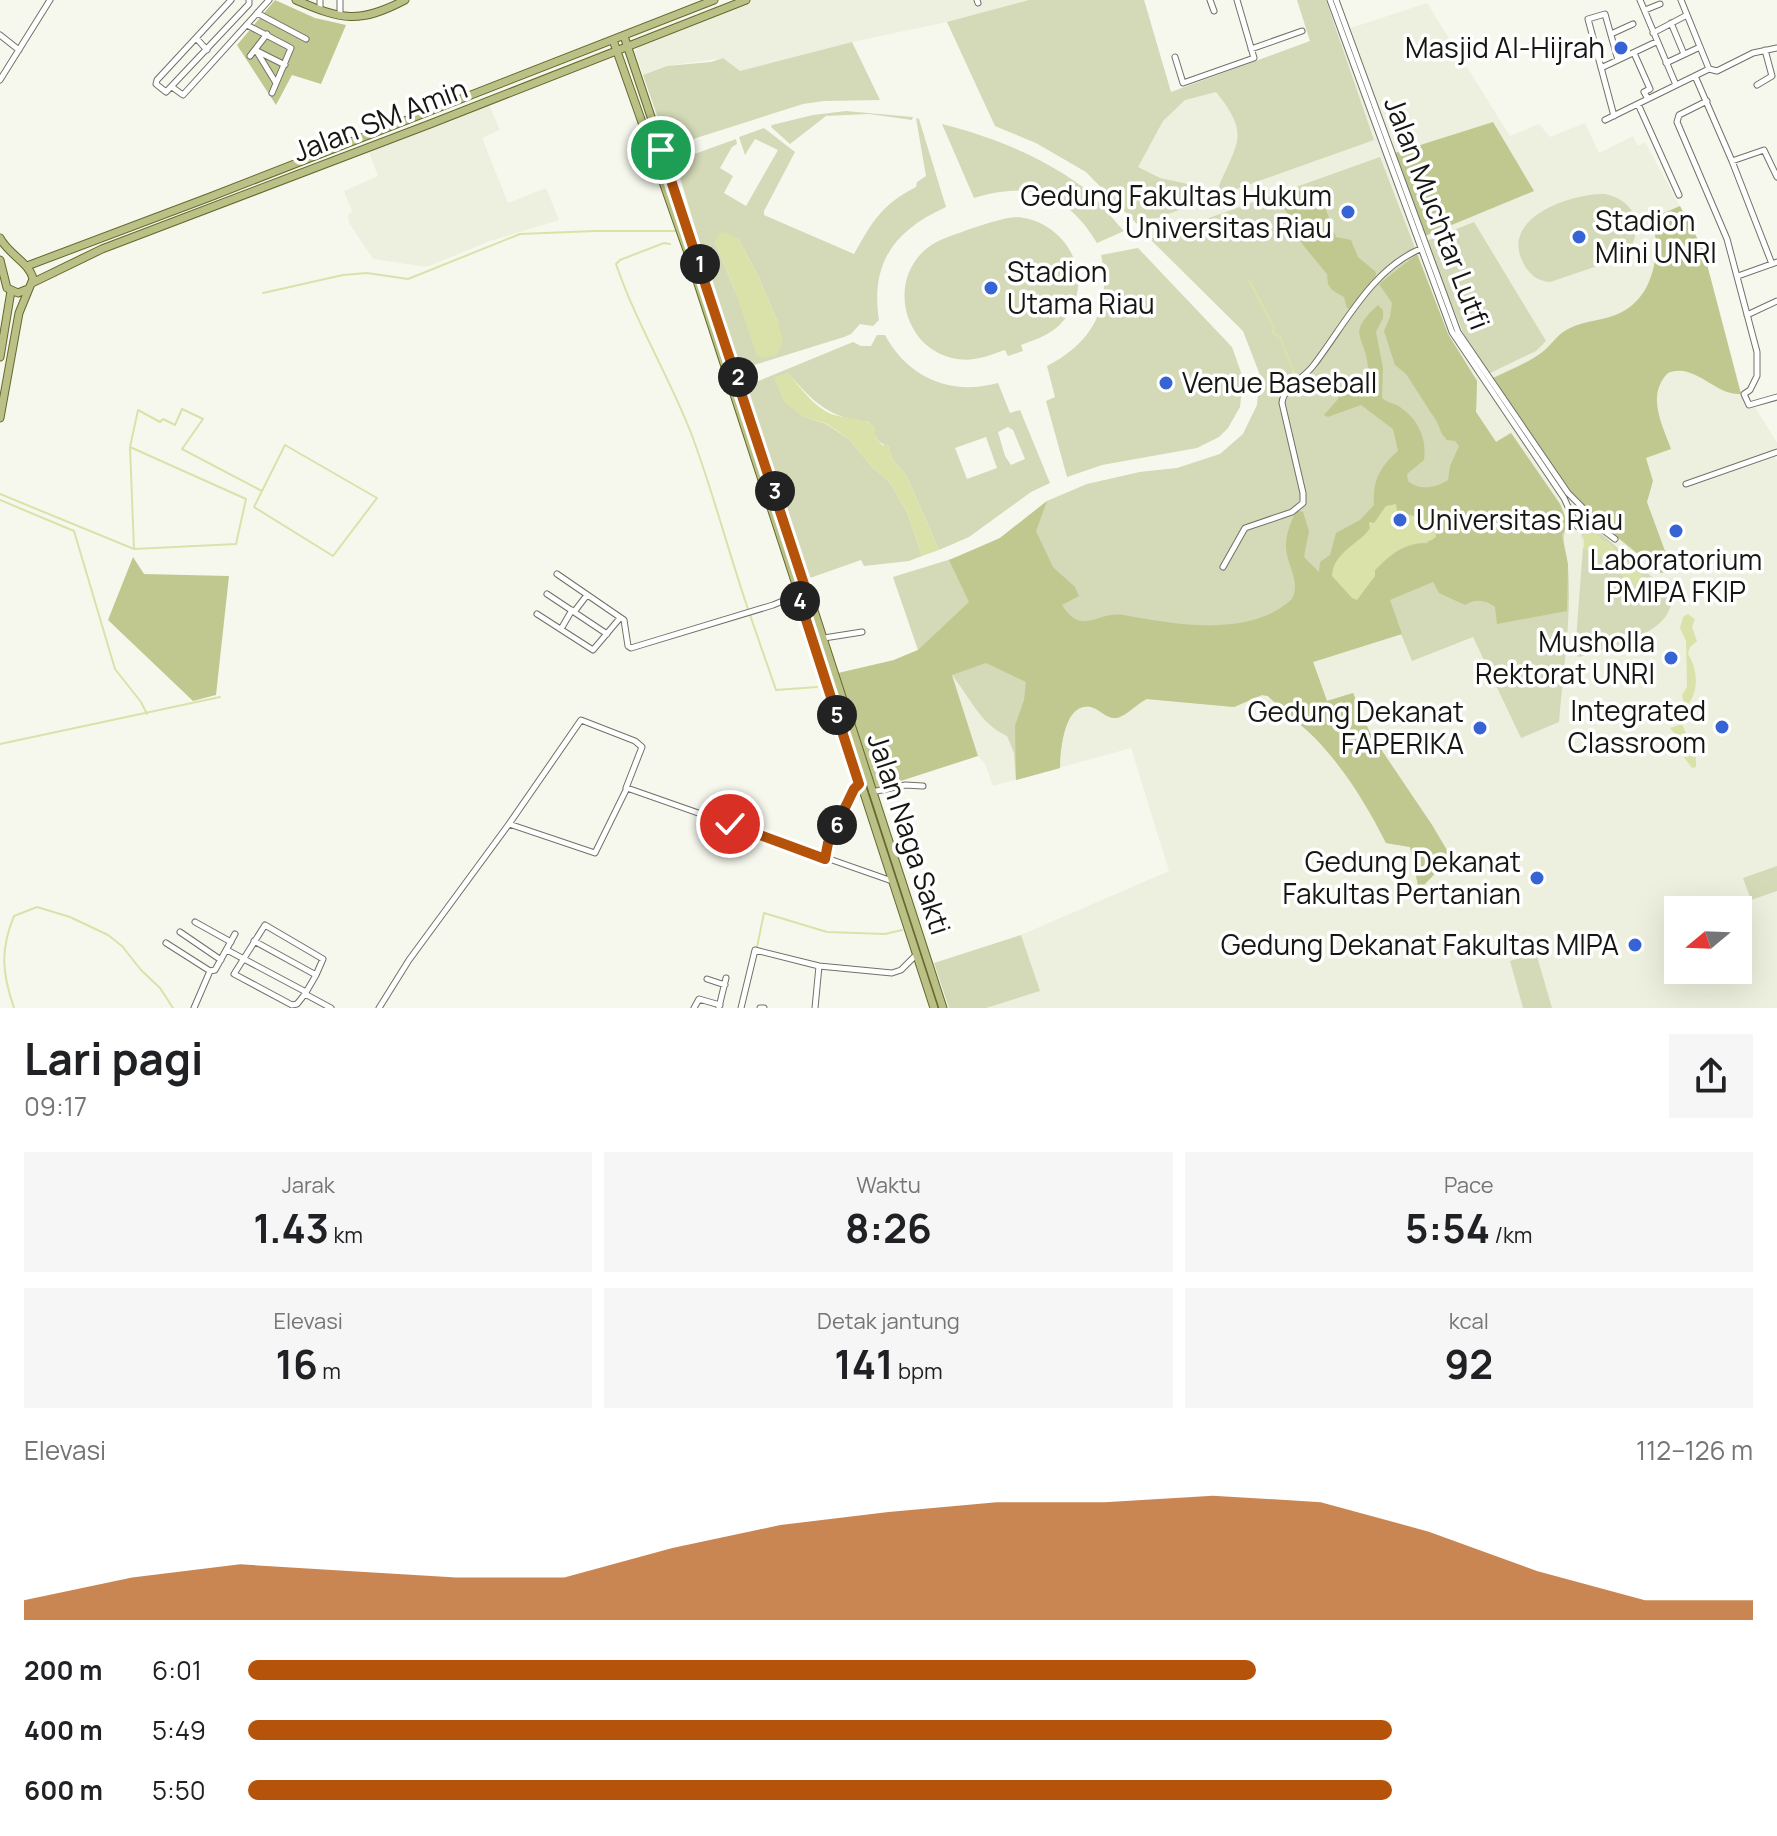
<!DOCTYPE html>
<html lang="id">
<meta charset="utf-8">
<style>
body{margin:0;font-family:Manrope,sans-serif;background:#f6f6f6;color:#202124;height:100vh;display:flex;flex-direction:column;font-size:30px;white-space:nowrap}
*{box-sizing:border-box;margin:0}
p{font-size:26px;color:#757577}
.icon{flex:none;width:44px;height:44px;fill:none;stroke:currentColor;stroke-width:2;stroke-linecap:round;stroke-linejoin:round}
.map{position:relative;height:1008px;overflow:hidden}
.panel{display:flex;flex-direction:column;background:#fff;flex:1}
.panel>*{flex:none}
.needle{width:52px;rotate:251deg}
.buttons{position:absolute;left:1664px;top:896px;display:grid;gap:16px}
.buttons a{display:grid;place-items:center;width:88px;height:88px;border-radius:0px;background:#fff;box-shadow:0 8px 32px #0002;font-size:40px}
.pin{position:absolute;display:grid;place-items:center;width:68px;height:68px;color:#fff;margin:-34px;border:4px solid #fff;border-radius:50%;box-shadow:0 2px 8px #0007}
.km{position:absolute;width:40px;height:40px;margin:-20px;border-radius:50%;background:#222;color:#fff;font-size:22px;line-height:40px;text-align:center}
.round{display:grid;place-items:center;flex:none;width:84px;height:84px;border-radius:0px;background:#f6f6f6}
.headline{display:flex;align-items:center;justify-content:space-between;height:136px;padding:0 24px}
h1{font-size:44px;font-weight:700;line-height:60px}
.figures{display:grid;grid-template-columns:repeat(3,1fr);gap:12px;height:136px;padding:8px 24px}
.figures div{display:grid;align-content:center;border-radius:0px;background:#f6f6f6;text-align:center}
.figures b{font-size:40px;font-weight:700}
.figures small{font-size:22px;font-weight:400}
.figures p{font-size:22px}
.chart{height:224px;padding:16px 24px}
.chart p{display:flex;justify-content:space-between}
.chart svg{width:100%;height:144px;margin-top:8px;fill:#b45309;opacity:.7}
ul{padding:0 24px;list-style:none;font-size:26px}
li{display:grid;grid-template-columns:128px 96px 1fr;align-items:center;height:60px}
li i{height:20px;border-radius:10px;background:#b45309}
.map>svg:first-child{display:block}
.built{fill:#edf0de;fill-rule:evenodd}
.green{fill:#d4d9b7;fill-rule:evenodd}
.forest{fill:#c0c890;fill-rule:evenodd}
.water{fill:#dae2aa}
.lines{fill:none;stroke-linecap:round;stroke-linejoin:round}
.stream{stroke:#dae2aa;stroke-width:2}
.minor-casing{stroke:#707168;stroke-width:7}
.major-casing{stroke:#636a2a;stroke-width:9}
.minor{stroke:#fff;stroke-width:5}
.major{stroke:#bbc186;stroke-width:7}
.route-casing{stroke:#fff;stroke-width:16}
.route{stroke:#b45309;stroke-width:10}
.poi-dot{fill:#3764d4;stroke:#fff;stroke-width:3}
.labels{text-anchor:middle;stroke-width:7;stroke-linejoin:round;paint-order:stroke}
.poi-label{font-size:28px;fill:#161713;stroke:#fff;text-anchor:end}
.street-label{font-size:28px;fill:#161713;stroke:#fff}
</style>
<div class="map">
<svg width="1777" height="1008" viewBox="0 0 1777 1008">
<rect width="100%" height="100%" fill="#f6f8ee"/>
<path class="built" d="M752,0H1144L1171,92L1311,41L1427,3L1510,136L1539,124L1550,137L1585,123L1599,153L1633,136L1638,146L1645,142L1703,249L1745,406L1754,405L1777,443V447L1773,449L1777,461V1008H986L1039,991L1021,935L1169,871L1131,748L993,786L985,764L978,756L952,675L894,660L918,650L893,577L971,553L1000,538L1047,501L1087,484L1140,472L1177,468L1220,454L1243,434L1257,405L1260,375L1243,331L1150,239L1107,191L1086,172L1036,143L995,126L947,22L852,42L740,71L723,58L667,66L643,75L635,52L642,43ZM1678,910H1738V970H1678Z
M489,105L500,130L482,138L508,203L546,188L559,220L490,241L427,267L373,259L349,223L348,215L352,211L344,191L378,176L369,152Z"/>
<path class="green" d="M1029,0H1144L1171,92L1310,41L1297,0H1326L1374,140L1222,194L1219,186C1238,141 1250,134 1216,92L1185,100L1163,121L1138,167L1160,178L1211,189L1214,197L1138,225L1086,172L1036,143L995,126L947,22Z
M852,42L880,100L824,101L803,104L668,147L643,75L667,66L711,62L723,58L740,71Z
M846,111L913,117L912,120L869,114L826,116L790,144L771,127L772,125L813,115Z
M916,118L919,119L946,207C895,230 870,262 879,320L873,326L860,324L851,334L844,337L738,370L675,161L736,139L737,144L732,147L720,168L733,176L724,193L746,206L778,150L755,139L745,155L739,137L764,128L795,152L764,211V215L854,254C872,222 882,204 916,187L917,182L926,176ZM738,238L758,276L779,325L735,291L715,242Z
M942,124C990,136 1040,156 1080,185C1096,197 1110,216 1124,231L1097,243C1067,193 1030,181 974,198Z
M1380,157L1448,334L1477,381L1476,412L1496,442L1511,433L1560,504L1568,524C1559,541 1567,548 1568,566C1572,617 1563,671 1559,722L1521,738L1473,637L1412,661L1401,634L1313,662L1327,701L1353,693L1370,733L1432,825L1451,857L1419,890L1410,847L1386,843C1367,805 1344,768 1315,738C1300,723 1283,711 1268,696L1262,695L1234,707L1147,699C1137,703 1124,719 1114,718C1106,718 1099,709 1091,707C1064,701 1060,751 1060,768L1016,780L1014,753L1007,736C980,724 970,697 952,675L894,660L918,650L893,577L971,553L1000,538L1047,501L1087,484L1140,472L1177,468L1220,454L1243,434L1257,405L1260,375L1243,331L1150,239Z
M1605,194C1639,202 1643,228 1627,256L1550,282C1539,281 1531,276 1525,266C1496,219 1570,193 1605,194Z
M1018,217C1067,222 1098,278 1064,320C1053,334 1037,339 1021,345L1023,351L1008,356L1005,350C990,355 974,362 957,359C903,351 885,278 930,246C941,238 957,234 970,229C986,224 1001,218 1018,217Z
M1474,222L1546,341L1536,351L1488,374L1465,337L1426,241Z
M1138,248L1232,347L1243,378L1240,407L1228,428L1219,437L1197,448L1102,465L1067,477L1046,401L1055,397L1047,366C1093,342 1112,307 1101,255Z
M877,335H885C908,378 951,396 998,383L1010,413L1020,410L1050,483L1031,492L969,537L939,550L906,475L892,459L889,446C876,444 873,432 869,422C829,418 814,403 788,373L775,378L802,416L826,424L849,439L872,467L889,481L907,512L922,556L909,561L864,566L861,560L807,579L744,387L853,342L861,346H871ZM1008,427L1013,430L1025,459L1011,465L1005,456L998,432ZM986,437L997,468L967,479L955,448Z
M1588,525L1592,526L1672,594C1675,635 1608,647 1579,657L1575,654L1583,547C1589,552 1598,552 1605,558C1622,571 1633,596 1657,590L1608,543L1583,535L1582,540L1581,528Z
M1777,866V891L1751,900L1743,878Z
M1021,935L1040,991L986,1008H949L934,963Z
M1535,953H1536L1552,1008H1523L1510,961Z"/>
<path class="forest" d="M275,0L315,18L346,25L321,84L292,75L276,105L237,45Z
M1493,122L1534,191L1425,236L1395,153Z
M1317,185L1336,237L1351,240L1358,257L1376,272L1375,282L1353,311L1347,308L1344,297L1332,290L1328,284L1327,274L1303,245L1279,198Z
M1680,206L1703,249L1741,394C1715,396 1695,362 1668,373C1646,395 1662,424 1671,449L1646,458L1653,481L1647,502L1672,570L1661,573L1617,537L1570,491L1491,379C1507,371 1526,364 1541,353C1551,346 1556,335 1568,329C1585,320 1605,321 1622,312C1655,295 1661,250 1652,218Z
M1417,254L1448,334L1477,381L1476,412L1496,442L1511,433L1560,504L1568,524L1562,535L1568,565L1567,611L1497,624L1495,607C1485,599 1475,599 1465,605L1439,593L1433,582L1390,600L1402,634L1313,662L1327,701L1353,693L1370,733L1432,825L1451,857L1419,890L1410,847L1386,843C1367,805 1344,768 1315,738C1300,723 1283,711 1268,696L1262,695L1234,707L1147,699C1137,703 1124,719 1114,718C1106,718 1099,709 1091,707C1064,701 1060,751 1060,768L1016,780L1015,726L1024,700L1026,682L986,663L952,675L978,756L876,789L838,673L894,660L918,650L969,602L949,560L1000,538L1047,501L1036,531L1053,567L1075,587L1079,596L1062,605C1082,637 1098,611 1123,615C1175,624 1249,639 1292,599C1301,581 1287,566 1286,548C1285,535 1291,523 1296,510L1303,512L1309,531L1304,557L1319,572L1320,562L1330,555L1336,533L1360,520L1374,505C1372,482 1380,466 1398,451L1393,429L1361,405L1328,417L1324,415L1338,399L1339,392L1359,386L1368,367C1365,335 1345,335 1378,305L1383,310V318L1376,332L1383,368L1382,398C1388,403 1394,403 1400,407C1418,420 1427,437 1424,460L1407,474L1408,481C1419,491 1436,488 1448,480L1450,466L1459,446L1455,441L1447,440L1442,434L1437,422L1406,374L1395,365L1384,331L1390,317L1392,303L1379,284ZM1397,511L1418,517L1428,543C1404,543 1391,554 1375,570V576L1367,586L1359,543L1370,528Z
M133,557L144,574L229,576L216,695L193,701L108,620Z"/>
<path class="water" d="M725,232L738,238L758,276L779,325L783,342L777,355L765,358L757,356L735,291L715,242L719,234Z
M788,373C800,387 813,406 831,414C845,419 865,417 875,427V437L882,445H889L892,459L906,475L939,550L922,556L907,512L889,481L872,467L849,439L827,424L802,416L784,402L774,378Z
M1396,504L1397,511L1435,524L1436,537C1427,544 1422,541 1412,544C1396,549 1386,559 1375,570V576L1357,600L1352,598L1332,576C1333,553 1358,544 1370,529L1369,522L1374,523L1386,506Z
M1592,532L1608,543L1658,590C1627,594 1625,570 1602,556C1596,552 1590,552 1584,549L1583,535Z
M1688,614L1695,619L1692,627L1697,641L1690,647L1688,654C1698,669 1700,694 1685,707L1682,695L1687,687L1686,641L1680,628L1683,617Z
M1682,724L1696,757V767L1692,768L1683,756L1687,750L1670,728Z"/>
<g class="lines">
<path class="stream" d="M670,244L664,243L620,260L616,264C636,323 669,376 691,433C713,491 728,551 748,609
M1249,280L1274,328L1273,333L1280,337L1296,378
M263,293L343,275L367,273L408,279L520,234L595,231H675
M1316,358L1337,327
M1290,391L1309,373
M130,447L138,410L160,422L163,419L175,425L182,409L203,419L182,449L262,491L285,445L377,498L333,556L254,507L262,491
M0,494L134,549L236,544L246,499L130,447L134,549
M0,500L74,531L115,669L141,702L147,714
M750,615L776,690L817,687
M0,744L220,697
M757,947L764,913L827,932L885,934L902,930
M14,1008C2,973 0,950 14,916L37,907L70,917L108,935L122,946L141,970L160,988L173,1008"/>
<defs>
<path id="minor" d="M231,0L157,80L156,84L166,92L249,4V0
M977,0L978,3
M1210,0L1214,11
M1330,0L1452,332L1564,498L1577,526L1584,520H1590L1615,539
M1336,0L1458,332L1568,493L1597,522
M1640,0L1676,85
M1681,0L1709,69
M320,10V0
M1645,10L1660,4
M257,13L306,39
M340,15V0
M1671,23L1684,54
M247,25L291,48L272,93
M1653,33L1687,15
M1611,34L1633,24
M0,35L19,50
M196,38L207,50
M1251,49L1302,31
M257,51L285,65
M257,52L276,83
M1634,53L1650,89L1644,92L1648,99
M250,56L267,34
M1175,57L1183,83L1254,58L1237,0
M1666,63L1700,47
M1601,68L1656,42
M1709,69L1717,71L1753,53L1777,48
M1695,76L1732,161L1764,150L1777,177
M0,80L50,0
M1757,85L1772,76L1765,50
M172,87L183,95L269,0
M1707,101L1679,115L1677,122L1727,239L1757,352V376L1750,390L1744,394L1749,405L1777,397
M1638,104L1679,195
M1614,116L1588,19L1605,14L1618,60
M1605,120L1709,69
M1732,161L1772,264
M1738,276L1777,262
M1747,315L1777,301
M1686,484L1777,452
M1223,567L1245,528L1292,512L1303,503V493L1282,403C1283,388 1304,378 1313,366C1344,326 1371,270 1420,249
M557,574L624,620L628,646L631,648L773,605L807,591
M547,594L607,634
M574,612L587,595
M537,614L593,650L620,618
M561,629L572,610
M824,638L862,632
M872,792L905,785L923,786
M509,824L581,720L635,741L642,747L626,788
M825,859L828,843L854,789L859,784
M195,922L231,942
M180,932L221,960
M254,941L316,975L305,994
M166,943L210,971
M227,950L306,992
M316,975L323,959L265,925L234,974L292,1005L297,1004L305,994L331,1008
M707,979L725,985
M719,1007L726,978
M194,1008L210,971L215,970L235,934
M379,1008L409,960L509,824L595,853L627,788L892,881
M694,1008L699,999L720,1005
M741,1008L755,950L819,966L892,973L901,970L916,955
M760,1008H764
M815,1008L819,966"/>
<path id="major" d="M296,0C342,20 359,24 405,0
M624,36L748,407L943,1008
M613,40L688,253L934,1008
M0,238C8,254 30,263 33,279L19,313L0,418
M0,260L7,288L18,293L28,289
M27,266L210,197L714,0
M32,283L102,249L430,124L746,0
M0,357L11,291"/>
</defs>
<use href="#minor" class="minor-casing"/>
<use href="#major" class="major-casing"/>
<use href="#minor" class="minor"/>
<use href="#major" class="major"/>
</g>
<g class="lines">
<defs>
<path id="route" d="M661,150L804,584L807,591L798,595L859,784L854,789L828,843L825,859L730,824"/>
</defs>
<use href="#route" class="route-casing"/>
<use href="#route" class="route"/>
</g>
<g class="poi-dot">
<circle cx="1621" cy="48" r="8"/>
<circle cx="1348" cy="212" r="8"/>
<circle cx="1579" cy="237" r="8"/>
<circle cx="991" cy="288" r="8"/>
<circle cx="1166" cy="383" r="8"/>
<circle cx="1400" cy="520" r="8"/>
<circle cx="1676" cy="531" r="8"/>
<circle cx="1671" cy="658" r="8"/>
<circle cx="1722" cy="727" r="8"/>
<circle cx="1480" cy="728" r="8"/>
<circle cx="1537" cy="878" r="8"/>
<circle cx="1635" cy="945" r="8"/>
</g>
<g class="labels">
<g class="poi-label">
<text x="1605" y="58">Masjid Al-Hijrah</text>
<text x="1332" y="206">Gedung Fakultas Hukum<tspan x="1332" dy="32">Universitas Riau</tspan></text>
<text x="1595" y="231" text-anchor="start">Stadion<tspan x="1595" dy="32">Mini UNRI</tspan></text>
<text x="1007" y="282" text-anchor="start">Stadion<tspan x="1007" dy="32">Utama Riau</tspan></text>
<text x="1182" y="393" text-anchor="start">Venue Baseball</text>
<text x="1416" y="530" text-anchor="start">Universitas Riau</text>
<text x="1676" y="570" text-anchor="middle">Laboratorium<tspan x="1676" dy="32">PMIPA FKIP</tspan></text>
<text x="1655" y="652">Musholla<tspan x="1655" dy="32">Rektorat UNRI</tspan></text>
<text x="1706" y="721">Integrated<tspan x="1706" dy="32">Classroom</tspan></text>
<text x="1464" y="722">Gedung Dekanat<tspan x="1464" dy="32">FAPERIKA</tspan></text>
<text x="1521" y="872">Gedung Dekanat<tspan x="1521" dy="32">Fakultas Pertanian</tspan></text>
<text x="1619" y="955">Gedung Dekanat Fakultas MIPA</text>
</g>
<g class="street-label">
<text transform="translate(380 120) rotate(-21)" y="10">Jalan SM Amin</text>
<text transform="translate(1437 213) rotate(69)" y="10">Jalan Muchtar Lutfi</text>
<text transform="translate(909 834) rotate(72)" y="10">Jalan Naga Sakti</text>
</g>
</g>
</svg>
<div class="buttons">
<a><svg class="needle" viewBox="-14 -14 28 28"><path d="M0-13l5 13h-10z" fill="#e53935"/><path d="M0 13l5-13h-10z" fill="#757577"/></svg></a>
</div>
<div class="pin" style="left:661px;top:150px;background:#1e9e55"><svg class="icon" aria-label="arrive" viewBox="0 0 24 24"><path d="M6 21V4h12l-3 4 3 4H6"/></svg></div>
<div class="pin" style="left:730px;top:824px;background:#d93025"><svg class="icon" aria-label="check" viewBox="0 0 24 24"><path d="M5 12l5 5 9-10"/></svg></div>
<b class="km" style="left:700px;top:264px">1</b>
<b class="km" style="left:738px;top:377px">2</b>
<b class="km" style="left:775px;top:491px">3</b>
<b class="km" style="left:800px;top:601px">4</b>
<b class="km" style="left:837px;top:715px">5</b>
<b class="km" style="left:837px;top:825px">6</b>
</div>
<section class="panel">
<div class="headline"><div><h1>Lari pagi</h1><p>09:17</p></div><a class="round"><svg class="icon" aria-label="share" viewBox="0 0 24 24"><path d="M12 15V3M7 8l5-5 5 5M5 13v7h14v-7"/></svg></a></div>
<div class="figures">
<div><p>Jarak</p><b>1.43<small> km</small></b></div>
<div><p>Waktu</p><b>8:26</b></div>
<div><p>Pace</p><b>5:54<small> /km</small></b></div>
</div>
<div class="figures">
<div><p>Elevasi</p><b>16<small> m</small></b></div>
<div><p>Detak jantung</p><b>141<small> bpm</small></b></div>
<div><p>kcal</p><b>92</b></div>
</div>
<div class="chart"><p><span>Elevasi</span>112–126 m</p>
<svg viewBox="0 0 160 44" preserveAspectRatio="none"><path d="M0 44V38L10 31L20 27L30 29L40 31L50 31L60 22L70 15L80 11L90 8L100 8L110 6L120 8L130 17L140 29L150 38L160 38V44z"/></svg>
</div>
<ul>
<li><b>200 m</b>6:01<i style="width:67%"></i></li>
<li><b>400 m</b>5:49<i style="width:76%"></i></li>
<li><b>600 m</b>5:50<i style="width:76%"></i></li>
</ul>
</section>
